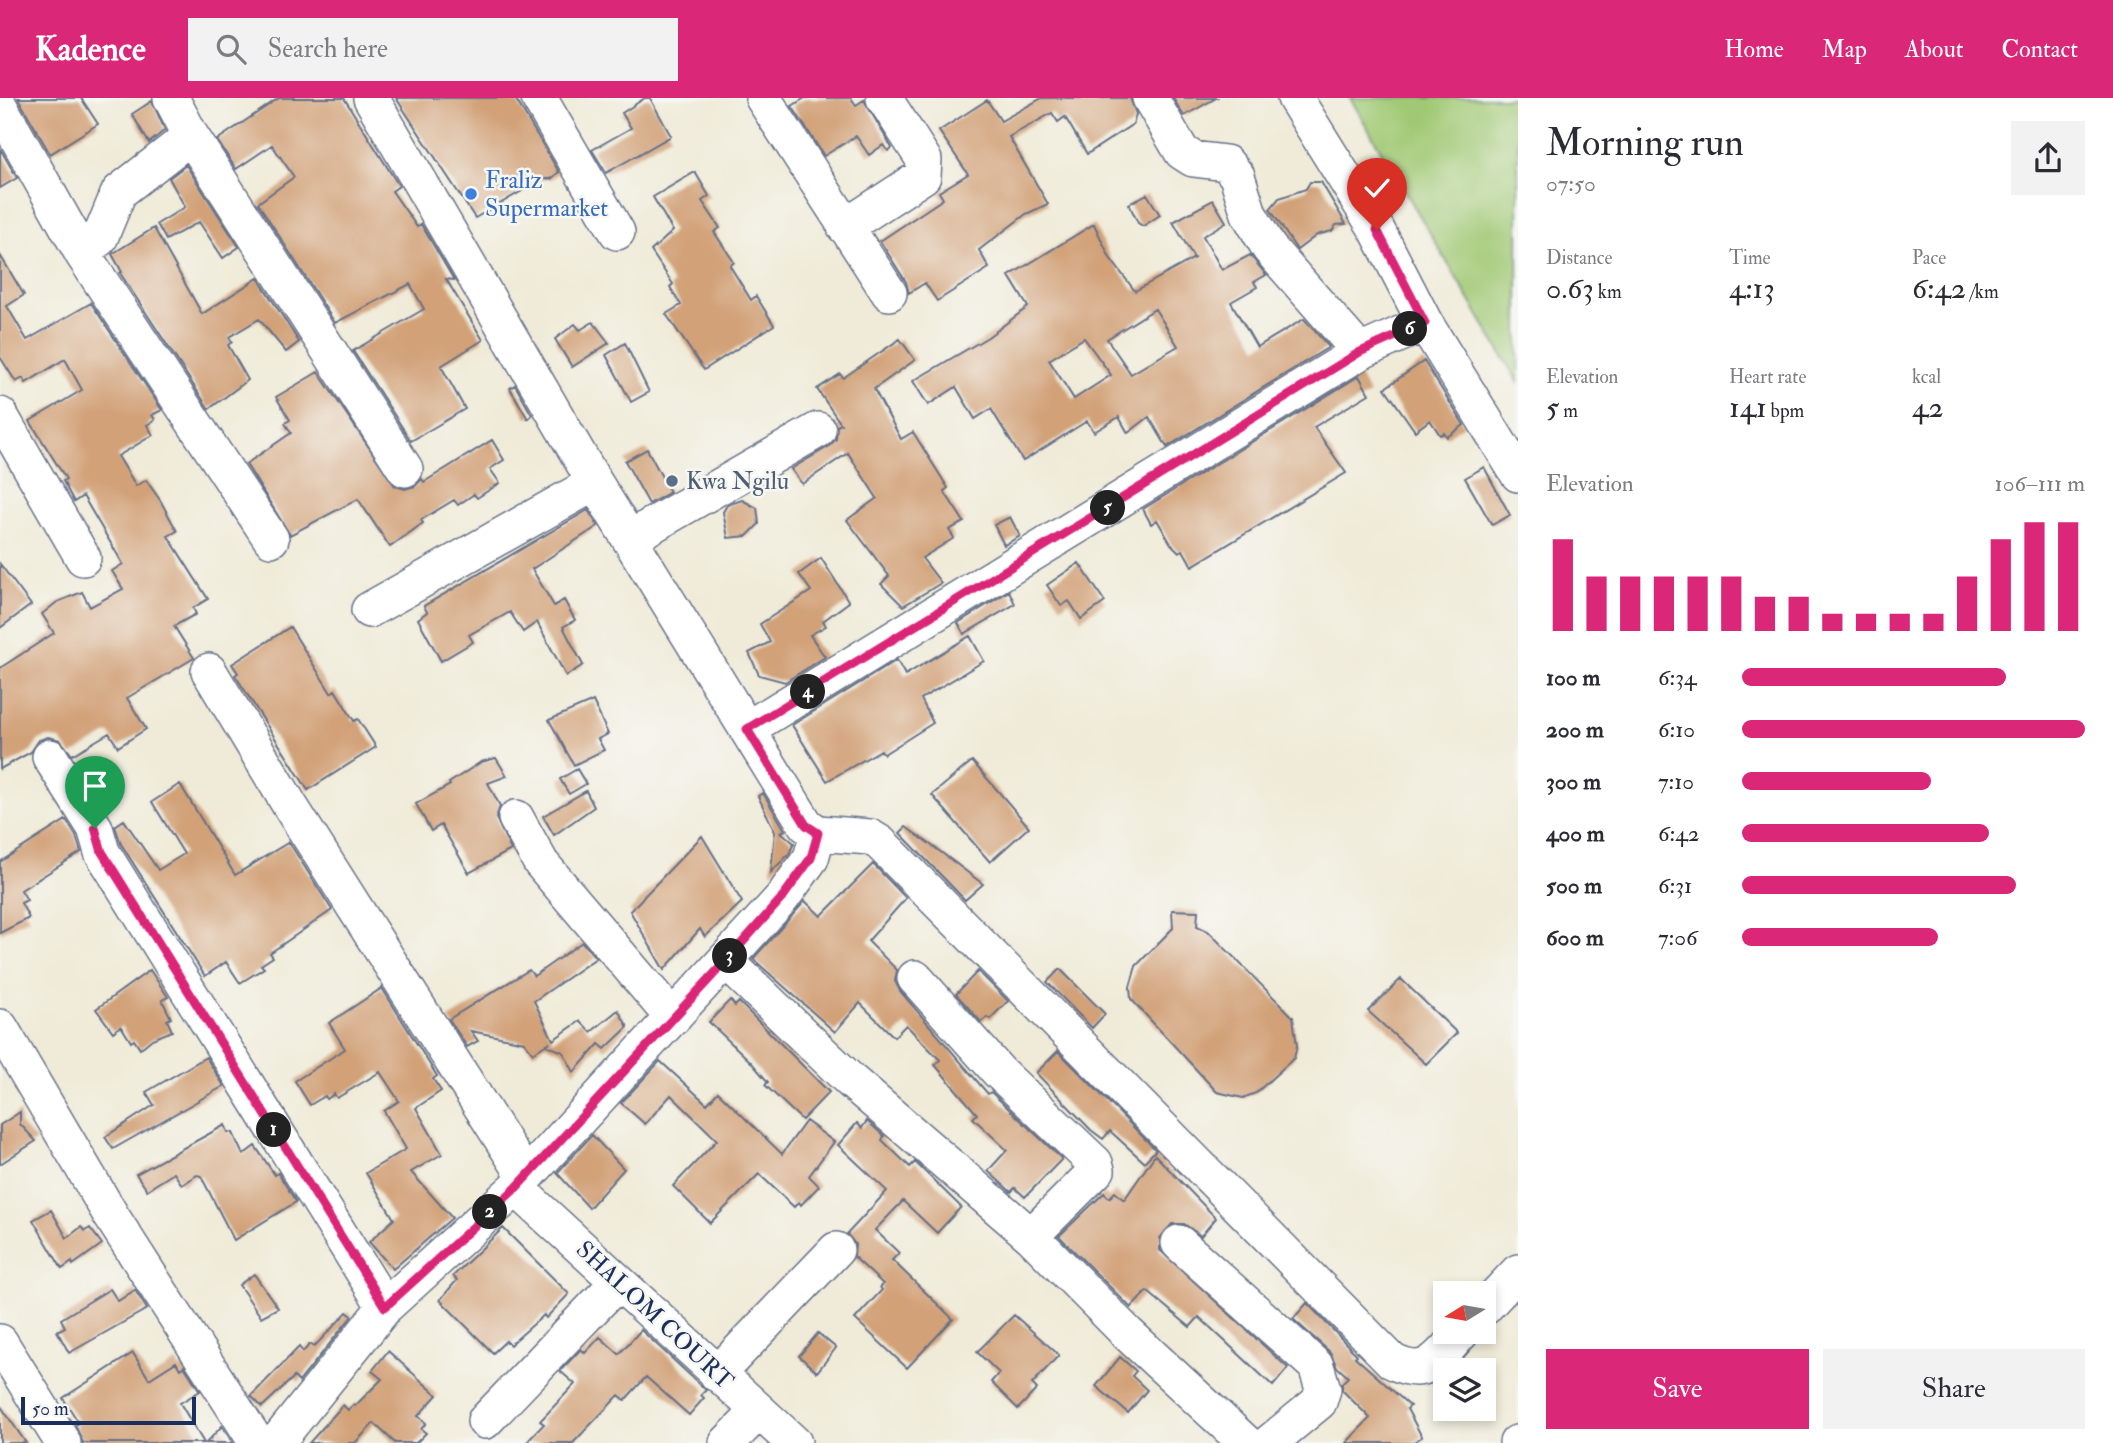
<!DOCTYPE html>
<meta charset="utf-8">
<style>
body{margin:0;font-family:"IM FELL Double Pica",serif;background:#f2f2f3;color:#2b2b33;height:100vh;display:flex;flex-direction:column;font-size:26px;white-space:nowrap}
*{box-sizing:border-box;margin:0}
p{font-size:23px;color:#7c7c81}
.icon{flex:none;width:38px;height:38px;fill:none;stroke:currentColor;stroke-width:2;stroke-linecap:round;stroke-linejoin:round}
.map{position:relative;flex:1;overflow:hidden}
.side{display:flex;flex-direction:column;background:#fff;width:595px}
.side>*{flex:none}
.needle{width:46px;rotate:259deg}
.fabs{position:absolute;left:1433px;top:1183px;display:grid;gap:14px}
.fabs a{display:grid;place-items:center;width:63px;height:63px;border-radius:0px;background:#fff;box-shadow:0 4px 10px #0003;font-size:35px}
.scale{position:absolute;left:21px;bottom:18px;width:175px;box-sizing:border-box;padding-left:7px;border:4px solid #1b2f5e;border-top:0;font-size:19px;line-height:24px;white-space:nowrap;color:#1b2f5e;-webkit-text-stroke:5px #f6f6f2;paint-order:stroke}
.pin{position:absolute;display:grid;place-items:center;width:60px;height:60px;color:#fff;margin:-72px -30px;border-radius:50% 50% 50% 0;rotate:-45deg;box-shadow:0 0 7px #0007}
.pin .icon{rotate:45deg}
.km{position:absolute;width:35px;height:35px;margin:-18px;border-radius:50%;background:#222;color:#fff;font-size:19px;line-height:35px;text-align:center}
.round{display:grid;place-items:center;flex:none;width:74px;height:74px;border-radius:0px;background:#f2f2f3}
.overview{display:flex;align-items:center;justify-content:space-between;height:119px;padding:0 28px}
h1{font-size:38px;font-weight:600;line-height:52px}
.stats{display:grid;grid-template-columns:repeat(3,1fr);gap:10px;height:119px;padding:7px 28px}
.stats div{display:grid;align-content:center}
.stats b{font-size:30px;font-weight:600}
.stats small{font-size:19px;font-weight:400}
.stats p{font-size:19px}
.chart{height:196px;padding:14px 28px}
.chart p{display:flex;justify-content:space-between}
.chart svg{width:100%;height:126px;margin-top:7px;stroke:#db2777;stroke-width:6}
.action{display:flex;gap:14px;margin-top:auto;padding:14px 28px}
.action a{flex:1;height:80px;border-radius:0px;background:#db2777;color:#fff;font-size:28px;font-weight:600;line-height:80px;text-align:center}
.action a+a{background:#f2f2f3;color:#2b2b33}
ul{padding:0 28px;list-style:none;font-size:23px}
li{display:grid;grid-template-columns:112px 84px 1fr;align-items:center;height:52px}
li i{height:18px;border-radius:9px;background:#db2777}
header{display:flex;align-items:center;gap:42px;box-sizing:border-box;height:98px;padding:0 35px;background:#db2777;color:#fff}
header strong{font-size:33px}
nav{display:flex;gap:38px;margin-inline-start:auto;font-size:24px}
.search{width:490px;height:63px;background:#f2f2f3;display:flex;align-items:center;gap:18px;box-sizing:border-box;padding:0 24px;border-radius:0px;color:#7c7c81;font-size:26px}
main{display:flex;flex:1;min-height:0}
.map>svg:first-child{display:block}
.green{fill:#a1c974;stroke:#5e7c69;stroke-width:2}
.building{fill:#d2a178;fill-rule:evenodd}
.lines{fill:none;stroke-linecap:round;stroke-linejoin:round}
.minor-casing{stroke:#667189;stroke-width:38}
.minor{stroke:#fff;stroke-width:35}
.route-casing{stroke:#fff;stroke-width:14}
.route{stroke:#db2777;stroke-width:9}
.shop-dot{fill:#3f7fe0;stroke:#f6f6f2;stroke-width:2.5}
.service-dot{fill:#5c6f8a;stroke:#f6f6f2;stroke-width:2.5}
.labels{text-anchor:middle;stroke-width:5;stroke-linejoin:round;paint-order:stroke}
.shop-label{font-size:24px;fill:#366cbe;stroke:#f6f6f2;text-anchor:start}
.service-label{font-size:24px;fill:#4e5e75;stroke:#f6f6f2;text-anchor:start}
.street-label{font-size:24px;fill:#1b2f5e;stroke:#f6f6f2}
</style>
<header>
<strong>Kadence</strong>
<div class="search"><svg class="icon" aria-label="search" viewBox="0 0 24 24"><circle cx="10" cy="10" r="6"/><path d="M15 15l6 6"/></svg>Search here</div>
<nav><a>Home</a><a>Map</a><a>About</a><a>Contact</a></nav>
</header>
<main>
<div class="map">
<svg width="1518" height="1345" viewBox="0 0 1518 1345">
<rect width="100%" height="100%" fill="#f6f6f2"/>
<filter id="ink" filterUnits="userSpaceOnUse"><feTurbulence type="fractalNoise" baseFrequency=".0143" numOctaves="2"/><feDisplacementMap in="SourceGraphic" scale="14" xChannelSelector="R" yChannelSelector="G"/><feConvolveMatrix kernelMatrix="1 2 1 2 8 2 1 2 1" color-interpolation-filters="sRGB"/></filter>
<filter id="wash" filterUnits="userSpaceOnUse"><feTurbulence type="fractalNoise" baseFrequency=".00686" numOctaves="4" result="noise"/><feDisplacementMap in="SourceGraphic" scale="28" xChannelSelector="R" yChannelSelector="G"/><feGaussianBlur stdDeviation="1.57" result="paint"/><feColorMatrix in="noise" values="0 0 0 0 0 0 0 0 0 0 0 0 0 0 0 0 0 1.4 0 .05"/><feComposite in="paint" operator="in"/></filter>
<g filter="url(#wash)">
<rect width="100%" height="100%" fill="#f0ebd8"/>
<path class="green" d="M1350,0H1518V284Z"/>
<g id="blocks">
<path class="building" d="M18,0H81L98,26L50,56Z
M279,0H344L399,88L392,93L417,129L421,126L454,182L446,181L483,242L441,268L465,311L411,343L353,253L424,211L410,186L335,225L258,105L294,79L272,47L236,71L217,42Z
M396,0H515L559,74L551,81H543L475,120Z
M645,0H650L671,38L606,75L592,52L631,30L622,15Z
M805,0H851L856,7L864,2L892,50L888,53L883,47L869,57L856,38L824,58L792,8Z
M1042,0H1130L1136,16L1133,26L1087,56L1065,19L1058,24L1052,15L1009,39L1048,106L1026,116L979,152L989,170L937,203L925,185L909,195L906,184L880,143L943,101L939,94L968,76L939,33L987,2L1001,23Z
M1173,0H1216L1184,18Z
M152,3L165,32L149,45L132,16Z
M1,52L17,80L0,90V53Z
M186,67L239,149L223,160L199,124L166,142L157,126L185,109L169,80Z
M695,74L709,98L702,103L720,130L714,134L734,164L730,168L751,202L756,198L774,227L704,272L666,216L681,207L670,189L673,186L651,153L673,133L653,99Z
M1310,84H1321L1346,126L1336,127L1332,133L1317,137L1297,152L1270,111L1279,100L1306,91Z
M1147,96L1160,117L1143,128L1138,125L1129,106Z
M1213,102L1226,124L1203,138L1222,172L1250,157L1266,177L1254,184L1257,189L1231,204L1257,249L1304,221L1329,249L1167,349L1149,319L1128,335L1119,319L1094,334L1087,323L1023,363L991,311L975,321L956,289L928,307L913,283L988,239L1028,209L1009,178L1094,126L1110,160L1135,193L1194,160L1173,124ZM1155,211L1178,248L1131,276L1107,241ZM1084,240L1111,277L1074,301L1049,262Z
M154,130L202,216L258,180L299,244L286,254L259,221L229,239L232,244L228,247L248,282L209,311L120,175L122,174L112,156Z
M0,157L24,197L7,208L27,242L91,205L162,312L152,317L155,322L147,327L153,337L118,358L136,388L146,382L160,402L177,433L168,438L208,501L193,510L196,516L174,528L194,560L127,600L146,631L118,649L109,635L72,657L60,642L48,639L39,642L31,654L0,671V570L54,535L42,516L57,504L82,494L90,509L123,491L112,473L123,466L83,398L74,404L63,383L66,381L30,323L82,292L65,261L26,285L23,280L16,284L0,259Z
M593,224L609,245L572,269L555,241L575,226L580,232Z
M900,241L915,262L874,291L901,341L913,334L948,390L944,393L964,424L949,432L954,440L922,460L941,485L903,508L881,486L889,478L847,422L877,400L848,355L802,386L791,371L828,349L836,341L837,328L841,326L817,291L840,276L843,280Z
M625,245L649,294L631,304L606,257Z
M1424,263L1464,327L1447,339L1444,335L1440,337L1430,322L1415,333L1385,290Z
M318,274L395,388L405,391L415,388L422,381L424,384L492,342L504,362L490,371L500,385L477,400L474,396L458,407L454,402L421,422L423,425L390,449L358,401L290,437L246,366L291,335L285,325L290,322L276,299Z
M1359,278L1369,296L1314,329L1346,375L1192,468L1183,452L1179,454L1171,446L1157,422L1151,426L1143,411Z
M515,287L532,317L528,321L510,290Z
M647,351L670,394L649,406L625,363Z
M1484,369L1510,417L1492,427L1465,380Z
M742,402L757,410L759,426L747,438L728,440L723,414L727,407Z
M588,412L598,428L532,471L554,508L564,502L575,522L563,529L583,567L566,578L537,524L523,534L510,514L469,537L473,544L441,563L418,521L427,514L424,508Z
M1010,419L1020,438L1004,447L994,427Z
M821,460L849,504L823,523L826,528L810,537L825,559L785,584L759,577L749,555L770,544L760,526L811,493L799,476Z
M1079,465L1105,504L1081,521L1069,503L1061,508L1047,487Z
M0,466L31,507L0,530Z
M1009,493L1015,506L964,536L958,525Z
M290,529L331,595L335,592L354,623L358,621L376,649L308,692L235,577L238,575L232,566Z
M970,538L984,563L921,601L933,625L884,656L881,652L827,683L792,627L897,562L905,577Z
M593,603L608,636L598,641L604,652L574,667L549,622Z
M496,660L507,678L488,685L500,708L496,720L511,752L469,775L441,727L431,733L416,706L450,687L449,685L481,664Z
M972,663L1029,729L990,764L932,697Z
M577,671L586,686L569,696L560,681Z
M180,686L235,777L289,744L332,812L270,855L273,859L261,867L264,870L240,885L226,864L205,878L121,746L115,728L124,722L158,772L184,756L152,704Z
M586,693L594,709L554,737L543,718Z
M763,695L785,732L781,734L794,745L789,756L771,774L775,734L758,698Z
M66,722L76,738L81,754L21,792L27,802L21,805L29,820L0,835V764Z
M906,729L938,752L983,786L965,802L900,735Z
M702,738L742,804L705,839L700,831L664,872L630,813Z
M873,766L906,800L868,843L897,872L895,883L900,893L988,996L991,994L1062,1061L1025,1099L1015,1090L1011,1094L988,1073L1007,1052L973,1020L977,1016L935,967L940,962L906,927L894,939L860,905L835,934L753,861L805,803L821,818Z
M1172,812L1198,813L1197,828L1208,833L1293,919L1297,948L1294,960L1256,995L1243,1000L1217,994L1131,901L1130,889L1136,868L1173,830Z
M582,844L596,860L534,903L553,942L580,923L591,934L618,912L628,929L605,951L599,946L574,974L563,954L546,947L550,944L533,955L524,944L471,933L478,943L467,949L449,921L529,872L534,878Z
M1060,871L1105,916L1092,930L1047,884Z
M150,872L168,899L162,902L171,920L167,922L172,933L152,941L140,951L134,942L131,944L121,928L113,934L96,911Z
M978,873L1008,903L990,921L987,919L981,924L956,896Z
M1401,881L1457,935L1426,966L1368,913Z
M382,890L437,978L433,981L441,993L416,1010L442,1056L411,1074L452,1120L393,1171L369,1144L394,1121L366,1075L406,1051L384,1013L399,1003L380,974L337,1000L334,996L327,1001L325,998L310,1007L295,983L345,951L329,925Z
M730,902L735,908L739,904L829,994L802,1022L765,987L768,984L751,964L709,924Z
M1058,953L1156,1052L1144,1064L1110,1033L1103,1041L1091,1032L1036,975Z
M206,959L224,988L113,1051L105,1039L154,1007L146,994Z
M660,963L707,1006L718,994L782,1056L806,1023L834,1044L809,1078L819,1088L801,1107L799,1104L794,1109L759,1076L710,1125L673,1088L717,1042L671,997L645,1026L621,1005Z
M20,1014V1026L36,1043L0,1066V1027Z
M867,1023L884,1038L882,1042L910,1069L915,1064L961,1109L937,1135L903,1103L875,1132L899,1155L892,1162L953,1221L907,1270L855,1221L882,1192L880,1189L883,1186L854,1159L855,1146L847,1136L887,1093L838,1047L857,1025L862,1030Z
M225,1027L228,1034L233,1035L243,1057L255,1048L275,1077L278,1075L296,1104L234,1142L201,1078L197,1077L182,1087L174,1075L147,1092L136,1076Z
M592,1037L624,1071L589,1110L557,1075Z
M1155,1057L1216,1120L1201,1138L1184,1126H1172L1160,1140V1152L1288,1270L1273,1288L1199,1219L1190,1229L1147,1193L1131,1210L1059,1138L1104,1095L1109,1100L1115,1094L1124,1102Z
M51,1112L67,1140L81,1129L85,1133L90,1130L102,1146L73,1167L72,1164L62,1171L33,1122Z
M503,1130L569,1196L546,1220L544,1217L510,1247L506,1243L493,1255L440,1202L457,1182L453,1178Z
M254,1176L278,1210L261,1219L239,1187Z
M110,1191L118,1203L135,1192L147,1211L69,1255L57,1233L65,1229L61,1221Z
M1307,1205L1357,1257L1355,1259L1410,1308L1407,1311L1422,1339L1412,1345H1346L1370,1320L1342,1292V1285L1348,1279L1337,1269L1330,1254L1293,1221Z
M347,1214L352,1218L299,1284L294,1279L262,1309L251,1298L299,1249L303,1254L310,1246L314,1249Z
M1014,1217L1059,1257L1032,1286L1037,1291L1018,1311L991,1284L999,1275L977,1254Z
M641,1232L706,1292L701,1297L704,1300L689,1317L646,1279L625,1302L619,1297L573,1345H526L544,1326L540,1323L575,1286L560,1273L581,1251L585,1255L600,1239L619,1256Z
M818,1235L836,1250L817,1274L799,1258Z
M388,1253L437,1297L418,1318L426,1325L421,1331L426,1335L416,1345H395L374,1325L355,1345H309L343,1307L348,1312L354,1306L355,1308L382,1281L372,1273Z
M133,1255L149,1281L176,1264L180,1271L184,1268L200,1293L180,1305L204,1345H83L75,1327L79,1325L63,1300Z
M1120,1259L1136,1273L1132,1278L1147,1292L1128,1315L1096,1288Z
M0,1307L26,1345H0Z
M222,1328L233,1345H206Z"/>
</g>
</g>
<g filter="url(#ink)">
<use href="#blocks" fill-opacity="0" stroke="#667189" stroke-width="2"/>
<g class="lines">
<defs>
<path id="minor" d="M171,0L191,38L405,371
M539,0L617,134
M763,0L889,195
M1150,0L1182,54L1193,61L1226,65L1237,78L1249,116L1269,150L1360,254
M1295,0L1377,132L1425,225L1518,376
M0,9L82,155L271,441
M845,129L923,78L924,62L884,0
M82,155L100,140L119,94L191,38
M0,317L83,460
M630,440L818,332
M369,512L595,385
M209,573L292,711L526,1079
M747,631L1360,254L1425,225
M50,659L95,730L102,754L385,1209
M516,720L541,765L673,920
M818,735L870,739L880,745L1392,1263C1428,1282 1438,1259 1462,1234
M726,863L850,982L1031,1138L1128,1236L1246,1345
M915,880L999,974L1095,1065L1097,1072L1031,1138
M0,929L112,1119L257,1345
M516,1090L794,1345
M1179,1145L1316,1268L1323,1291L1319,1304L1269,1345
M1484,1210L1518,1174
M0,1244L63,1345
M717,1276L836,1152
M485,1323L618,1184
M276,1345L385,1209L516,1090L782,800L811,760L818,735L806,727L595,385L371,0
M727,1345L758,1314
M1517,1345H1518"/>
</defs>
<use href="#minor" class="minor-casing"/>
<use href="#minor" class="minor"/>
</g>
</g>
<g class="lines" filter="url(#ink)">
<defs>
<path id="route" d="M95,730L102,754L385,1209L516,1090L726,863L782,800L811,760L818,735L806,727L747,631L1360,254L1425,225L1377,132"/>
</defs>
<use href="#route" class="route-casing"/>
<use href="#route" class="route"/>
</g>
<circle class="shop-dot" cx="471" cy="96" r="7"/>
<circle class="service-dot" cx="672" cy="383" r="7"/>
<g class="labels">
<g class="shop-label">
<text x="485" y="90">Fraliz<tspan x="485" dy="28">Supermarket</tspan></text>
</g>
<g class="service-label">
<text x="686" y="391">Kwa Ngilu</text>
</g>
<g class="street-label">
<text transform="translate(655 1217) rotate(43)" y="8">SHALOM COURT</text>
</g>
</g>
</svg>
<div class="fabs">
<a><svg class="needle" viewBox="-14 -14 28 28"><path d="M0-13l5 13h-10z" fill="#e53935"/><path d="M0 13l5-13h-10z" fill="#7c7c81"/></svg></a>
<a><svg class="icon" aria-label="layers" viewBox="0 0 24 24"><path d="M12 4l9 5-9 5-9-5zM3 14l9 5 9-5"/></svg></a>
</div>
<div class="scale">50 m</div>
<div class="pin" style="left:95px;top:730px;background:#1e9e55"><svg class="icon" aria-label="arrive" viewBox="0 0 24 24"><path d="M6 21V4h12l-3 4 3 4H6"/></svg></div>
<div class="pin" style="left:1377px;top:132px;background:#d93025"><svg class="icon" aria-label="check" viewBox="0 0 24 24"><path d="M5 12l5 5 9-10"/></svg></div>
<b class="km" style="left:274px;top:1032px">1</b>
<b class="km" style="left:490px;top:1114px">2</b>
<b class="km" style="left:730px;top:858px">3</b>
<b class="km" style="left:808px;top:594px">4</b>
<b class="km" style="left:1108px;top:410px">5</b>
<b class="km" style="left:1410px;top:231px">6</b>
</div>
<section class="side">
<div class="overview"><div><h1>Morning run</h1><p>07:50</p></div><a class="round"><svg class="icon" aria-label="share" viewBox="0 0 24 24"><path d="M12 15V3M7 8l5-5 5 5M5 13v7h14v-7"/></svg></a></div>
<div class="stats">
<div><p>Distance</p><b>0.63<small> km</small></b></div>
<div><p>Time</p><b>4:13</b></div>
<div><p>Pace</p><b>6:42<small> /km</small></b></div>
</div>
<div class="stats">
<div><p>Elevation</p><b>5<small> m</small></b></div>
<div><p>Heart rate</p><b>141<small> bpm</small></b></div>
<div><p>kcal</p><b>42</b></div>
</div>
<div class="chart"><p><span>Elevation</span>106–111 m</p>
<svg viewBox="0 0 160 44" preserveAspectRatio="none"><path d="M5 44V12M15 44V25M25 44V25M35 44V25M45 44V25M55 44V25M65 44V32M75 44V32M85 44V38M95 44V38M105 44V38M115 44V38M125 44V25M135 44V12M145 44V6M155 44V6"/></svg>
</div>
<ul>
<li><b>100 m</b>6:34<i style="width:77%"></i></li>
<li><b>200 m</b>6:10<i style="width:100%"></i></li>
<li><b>300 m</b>7:10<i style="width:55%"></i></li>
<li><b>400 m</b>6:42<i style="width:72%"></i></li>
<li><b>500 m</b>6:31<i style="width:80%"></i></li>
<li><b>600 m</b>7:06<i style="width:57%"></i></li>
</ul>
<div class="action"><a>Save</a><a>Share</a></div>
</section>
</main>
